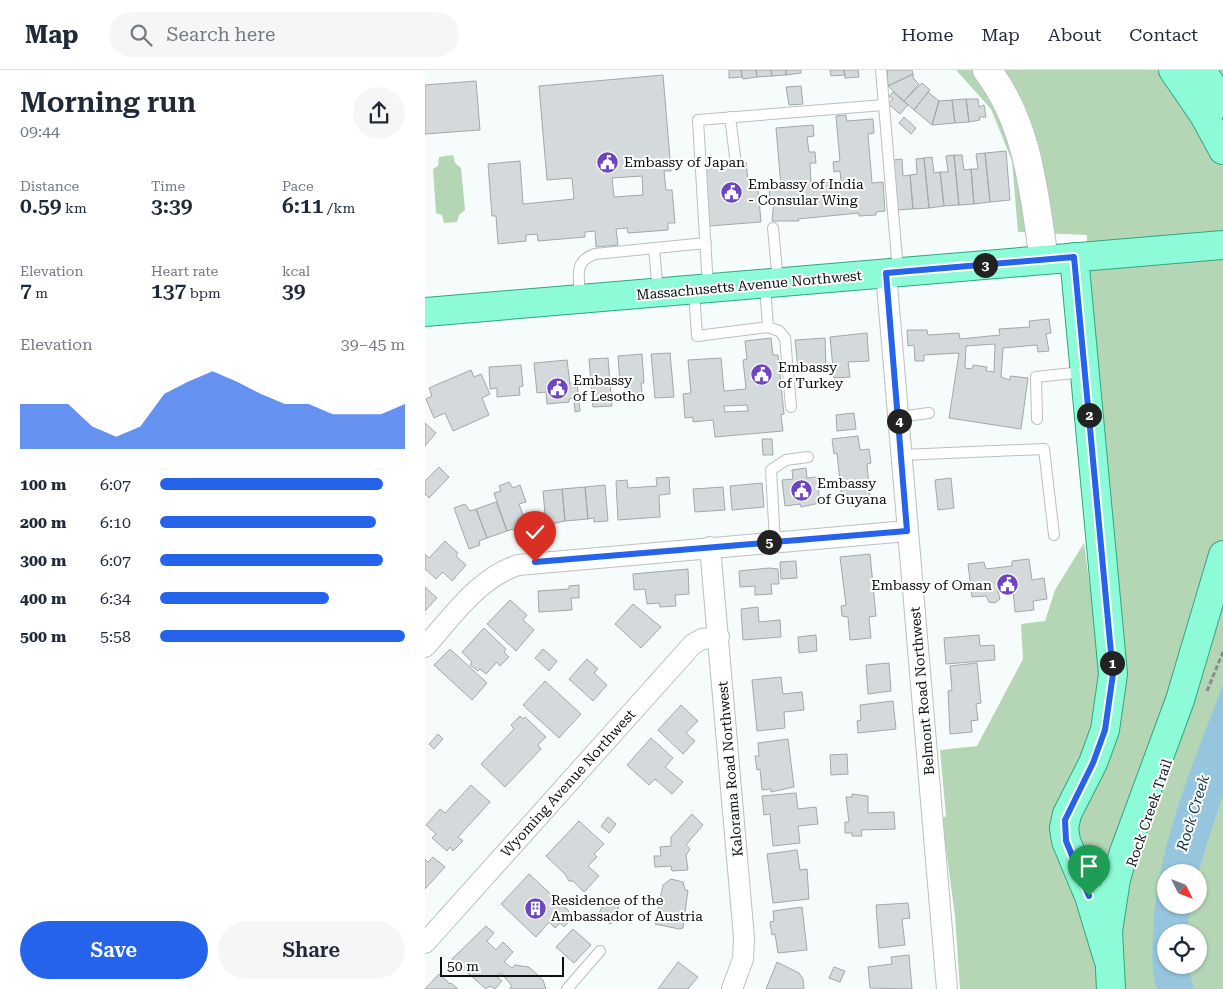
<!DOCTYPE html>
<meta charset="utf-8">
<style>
body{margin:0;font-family:"Roboto Serif",serif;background:#f6f6f7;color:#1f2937;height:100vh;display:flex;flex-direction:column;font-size:19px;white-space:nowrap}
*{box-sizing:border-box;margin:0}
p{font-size:16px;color:#747a83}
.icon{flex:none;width:28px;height:28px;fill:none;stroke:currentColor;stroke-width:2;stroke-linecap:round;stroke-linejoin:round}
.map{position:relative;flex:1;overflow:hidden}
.details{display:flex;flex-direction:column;background:#fff;width:425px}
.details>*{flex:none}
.needle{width:32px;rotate:132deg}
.tools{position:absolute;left:732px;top:794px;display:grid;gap:10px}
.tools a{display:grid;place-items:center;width:50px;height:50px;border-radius:50%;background:#fff;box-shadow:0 1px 4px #0004;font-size:25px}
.scale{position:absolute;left:15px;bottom:12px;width:124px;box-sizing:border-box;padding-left:5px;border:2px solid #0e1010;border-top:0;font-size:14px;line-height:18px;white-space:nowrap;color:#0e1010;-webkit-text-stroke:4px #fff;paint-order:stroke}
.pin{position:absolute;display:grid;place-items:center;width:42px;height:42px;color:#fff;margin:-51px -21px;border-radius:50% 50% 50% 0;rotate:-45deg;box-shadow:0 0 5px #0007}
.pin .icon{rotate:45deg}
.km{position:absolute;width:25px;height:25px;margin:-12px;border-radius:50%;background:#222;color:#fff;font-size:14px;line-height:25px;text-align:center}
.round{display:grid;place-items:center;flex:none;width:52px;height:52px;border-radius:26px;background:#f6f6f7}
.headline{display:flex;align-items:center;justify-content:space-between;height:85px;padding:0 20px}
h1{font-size:28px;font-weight:600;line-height:38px}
.metrics{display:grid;grid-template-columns:repeat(3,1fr);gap:8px;height:85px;padding:5px 20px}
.metrics div{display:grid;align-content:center}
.metrics b{font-size:21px;font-weight:600}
.metrics small{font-size:14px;font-weight:400}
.metrics p{font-size:14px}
.chart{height:140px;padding:10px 20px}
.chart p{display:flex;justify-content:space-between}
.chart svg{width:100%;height:90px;margin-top:5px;fill:#2563eb;opacity:.7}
.action{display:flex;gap:10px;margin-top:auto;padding:10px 20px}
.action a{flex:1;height:58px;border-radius:30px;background:#2563eb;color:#fff;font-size:20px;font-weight:600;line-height:58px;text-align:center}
.action a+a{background:#f6f6f7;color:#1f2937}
ul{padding:0 20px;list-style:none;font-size:16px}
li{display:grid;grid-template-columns:80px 60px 1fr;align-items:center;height:38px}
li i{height:12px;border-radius:6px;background:#2563eb}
header{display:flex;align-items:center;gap:30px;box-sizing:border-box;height:70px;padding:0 25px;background:#fff;border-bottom:1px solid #e0e1e3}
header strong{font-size:24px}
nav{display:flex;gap:28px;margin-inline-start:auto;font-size:18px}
.search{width:350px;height:45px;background:#f6f6f7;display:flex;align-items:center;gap:12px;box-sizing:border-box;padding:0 18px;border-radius:28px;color:#747a83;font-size:19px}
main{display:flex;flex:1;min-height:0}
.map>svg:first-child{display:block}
.green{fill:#b4d6b4;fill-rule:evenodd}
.water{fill:#95c6de}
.building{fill:#d4dadb;stroke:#a2a8a9;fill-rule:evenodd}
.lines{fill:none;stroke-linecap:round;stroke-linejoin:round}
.lane-casing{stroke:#bac0bf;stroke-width:12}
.street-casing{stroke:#bac0bf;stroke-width:22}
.secondary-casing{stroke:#bac0bf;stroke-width:30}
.primary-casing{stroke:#2fa780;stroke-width:30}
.path{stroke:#888c8b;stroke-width:3;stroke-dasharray:5 2.5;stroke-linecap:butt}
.lane{stroke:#fff;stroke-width:10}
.street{stroke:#fff;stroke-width:20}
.secondary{stroke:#fff;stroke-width:28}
.primary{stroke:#8dfbd7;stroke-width:28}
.route-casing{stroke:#fff;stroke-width:10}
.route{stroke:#2563eb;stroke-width:6}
.labels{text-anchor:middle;stroke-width:4;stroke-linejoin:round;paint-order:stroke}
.poi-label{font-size:14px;fill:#0e1010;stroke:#fff;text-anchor:start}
.street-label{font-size:14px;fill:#0e1010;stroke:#fff}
.water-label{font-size:15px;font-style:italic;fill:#093446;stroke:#fff}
</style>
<header>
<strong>Map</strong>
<div class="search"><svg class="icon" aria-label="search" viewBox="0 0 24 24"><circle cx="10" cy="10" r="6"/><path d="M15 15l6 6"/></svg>Search here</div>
<nav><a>Home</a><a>Map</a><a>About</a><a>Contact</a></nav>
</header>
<main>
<section class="details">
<div class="headline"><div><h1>Morning run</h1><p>09:44</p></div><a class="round"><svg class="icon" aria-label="share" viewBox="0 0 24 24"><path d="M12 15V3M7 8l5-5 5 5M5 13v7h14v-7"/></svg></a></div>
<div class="metrics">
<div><p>Distance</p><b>0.59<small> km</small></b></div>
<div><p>Time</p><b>3:39</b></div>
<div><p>Pace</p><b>6:11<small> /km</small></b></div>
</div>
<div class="metrics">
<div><p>Elevation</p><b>7<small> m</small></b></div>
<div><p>Heart rate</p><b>137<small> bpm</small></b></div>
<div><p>kcal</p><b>39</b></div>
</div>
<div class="chart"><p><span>Elevation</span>39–45 m</p>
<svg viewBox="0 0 160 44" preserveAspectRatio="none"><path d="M0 44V22L10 22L20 22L30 33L40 38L50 33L60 17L70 11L80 6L90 11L100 17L110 22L120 22L130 27L140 27L150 27L160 22V44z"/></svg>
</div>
<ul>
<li><b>100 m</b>6:07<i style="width:91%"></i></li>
<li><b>200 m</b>6:10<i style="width:88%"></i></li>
<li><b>300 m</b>6:07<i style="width:91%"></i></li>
<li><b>400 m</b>6:34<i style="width:69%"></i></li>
<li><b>500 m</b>5:58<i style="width:100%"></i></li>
</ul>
<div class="action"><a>Save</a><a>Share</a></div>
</section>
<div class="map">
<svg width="798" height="919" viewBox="0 0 798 919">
<rect width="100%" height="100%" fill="#f6fcfb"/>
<path class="green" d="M531,0H798V919H535L530,846L517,749L521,746L515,680L552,676L598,589L596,554L620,551L630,520L659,473L669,548L661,217L662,165L593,162L587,91L566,39ZM741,802H774V835H741ZM741,862H774V895H741Z
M28,85L30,93L36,98L40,140L34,145L32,152L19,153L17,145L11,143L8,99L13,96L14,87Z"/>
<path class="water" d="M798,615V724L773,802H741V835H765L762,862H741V895H763L769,919H732C726,898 727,884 728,863C732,776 767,696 798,615Z"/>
<path class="building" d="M304,0H316L317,7L304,8Z
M316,0H331L332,7L318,9Z
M331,0H346L347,6L332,7Z
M346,0H361V5L347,6Z
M361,0H376V3L361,5Z
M419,0H433L434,7L420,8Z
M419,0L420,5L406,6L405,0Z
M462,0H487L488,4L463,16Z
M488,4V8L494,14L479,31L463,16Z
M238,5L246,101H239L241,120H247L250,153H243V160L203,163L202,158L191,159L193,175L171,177L170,161L160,162V167L113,171L112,164L101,165V171L73,174L71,146H67L63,94L95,91L98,134L149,129L147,108L122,110L114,16ZM217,106L218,125L189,127L187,108Z
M51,11L55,60L0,64V15Z
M497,13L505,20L489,40L479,31Z
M376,16L378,34L364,35L361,17Z
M468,22L483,35L475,44L463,34L468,29L464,26Z
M503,22L514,31L507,55L489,40Z
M541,29H553L554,37L559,35L561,47H554L555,50L544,52Z
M541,29L544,52L530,53L527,30Z
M527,30L530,53L507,55L514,31Z
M421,45L422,51L448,49L449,63L443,64L447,113L458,112L460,141L451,142V145L434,146V143L373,149L374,151H347L349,130H345L344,117L356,116L351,58L388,55L389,66L382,67L384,82H390L391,93H385L386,114L416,111L415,101L409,102L408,92L415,91L411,46Z
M479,47L491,58L486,64L474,53Z
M581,81L585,130L565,132L560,83Z
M560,83L565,132L549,134L546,99H553L551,84Z
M529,85L534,135L519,136L515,102H523L521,86Z
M529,85H537L539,100L546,99L549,134L534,135Z
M507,87L509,103L515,102L519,136L504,138L499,88Z
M499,88L504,138L488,139L485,105L492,104L491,89Z
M477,89L478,106L485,105L488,139L471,140L468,90Z
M321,92L324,120L333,119L336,152L284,156L279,95Z
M624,249L626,263L621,264L624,281L613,282L612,275L578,278L576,307L585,310V306L603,308L596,359L524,348L534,283L499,285V291H490L489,275L483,276L482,260H502L503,265L534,263L535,269L575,265L574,259L605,257L604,251ZM570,274L569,302L561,301L562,297L548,295L547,299L540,298L541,276Z
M442,263L444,291L423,292L425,307L409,308L405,267Z
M346,268L348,285H353L359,344L356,345L358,361L290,367L288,350L268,352V347L260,348L258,324L266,323L263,290L296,288L299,321L321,319L318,290L322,289L320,271ZM322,335L323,341L300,342L299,336Z
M400,268L401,299H373L370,270Z
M245,283L249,327L230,328L226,284Z
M217,284L219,313H216L217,323L200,325L199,314H195L193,286Z
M183,288L187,336L168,337L164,289Z
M142,290L145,314L152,313L155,341L150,342L149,328L144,329V332L122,334L121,322L112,323L109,293Z
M96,295L98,316L94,317L95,325L72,327V318L65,319L64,297Z
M46,300L49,307L56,304L65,324L57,328L64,345L28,361L20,343L9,348L1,329L7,326L4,318Z
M429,343L431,359L412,361L411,345Z
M0,353L11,363L0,376Z
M433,366L435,380L444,379L446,393L442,394L445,427L417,430L412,383L409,384L407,369Z
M337,369H347L348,385H338Z
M14,397L24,407L4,428L0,424V411Z
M381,398L382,408L392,407L395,433L376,437L375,434L360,436L357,410L368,409L367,400Z
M244,407L245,424L234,425L235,447L193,450L191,411L202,410L203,418L232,416L231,408Z
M526,408L529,438L513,440L510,410Z
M84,412L88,418L95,415L101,432L94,434L102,456L89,461L88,459L82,461L69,423L76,421L74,416Z
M337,413L339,437L307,440L305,416Z
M180,415L183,451L169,452V448L163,449L160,417Z
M160,417L163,449L140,451L137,419Z
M298,417L300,440L270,442L268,419Z
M137,419L140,451L121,455L118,421Z
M71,432L82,461L62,468L51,439Z
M40,434L45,441L51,439L62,468L54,471L55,475L44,479L29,438Z
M20,471L33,483L31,486L41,495L27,511L18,502L11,509L0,499V484L4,488Z
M445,484L451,546L444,547L446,568L425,570L423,547L417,546L416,536L421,535L415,487Z
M604,489L607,510L619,508L622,529L608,531L609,540L590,542L588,520L573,521L575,529L570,533L564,532L561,526L547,527L543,494L559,492L561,499L587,496V491Z
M371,491L372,508L356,509L355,492Z
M344,498L353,499L354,514H346L347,524L330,525V516L315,517L314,501Z
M263,499L264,524L250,525L251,536L235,537L234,533L222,534L220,519L209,520L208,504Z
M154,515V528H146L147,540L114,542L113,521L144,519V516Z
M0,517L12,528L0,541Z
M85,530L102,545L98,550L109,560L91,581L62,554Z
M208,534L236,557L216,578L190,554Z
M333,537L334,552L355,550L356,567L318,570L316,539Z
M59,558L81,579L79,582L84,587L75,596L72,592L61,604L55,599L53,601L45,595L47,592L37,582Z
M391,565L392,581L374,583L373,567Z
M554,565L555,576L569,575L570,590L521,594L519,568Z
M25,579L62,613L47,630L9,595Z
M118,579L132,591L124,601L110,588Z
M162,589L173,599L169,603L182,615L168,631L144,609Z
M464,593L466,621L443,624L441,595Z
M552,593L556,633L551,634L553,650L546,651L547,662L525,664L523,621L527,620L525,596Z
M356,607L358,624L377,622L379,640L359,642L360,658L332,661L327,610Z
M120,611L156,644L134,668L98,635Z
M468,631L471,659L433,663L432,651L436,650L435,635Z
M256,635L273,651L261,663L270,671L258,684L233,660Z
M95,646L98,649L100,647L121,667L113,675L116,679L80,717L56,694L89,659L86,655Z
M13,664L18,669L9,679L4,674Z
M226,668L248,688L240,697L258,712L247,724L230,709L224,715L202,695Z
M363,669L369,717L346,722V719L337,720L335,699L332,700L330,686H334L333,673Z
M422,684L423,704L406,705L405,685Z
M46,715L65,732L33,767L38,771L28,781L25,777L22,781L7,768L11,764L1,755L15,739L20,743Z
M371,723L373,739L391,737L393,754L373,756L375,773L348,776L345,744L339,745L337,726Z
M427,724L443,726V743L469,742L470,759L436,760L437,766H427V763H420V752H424L421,727H427Z
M267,744L278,755L261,775L265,779L261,785L263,800L247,801L246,796L230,797L229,786H236L235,777L246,776V767Z
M183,747L191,754L184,763L176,756Z
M154,751L179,774L169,784L172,787L163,796L174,806L159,822L148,811H144L140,804L121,786Z
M372,780L375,800L382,799L384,829L348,833L342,784Z
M8,787L20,797L0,819V789L3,792Z
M104,804L144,841L143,843L148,847L139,857L135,853L130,858L124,852L111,867L76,834Z
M246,809L258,812L260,820H263L258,858L254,859L230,854L238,815Z
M181,828L195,834L186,854L172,848Z
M483,833L485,848L477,849L480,875L454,878L451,835Z
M377,837L382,880L353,883L350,864L347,865L345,852L349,851L348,841Z
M61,856L69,863L62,871L71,880L78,872L88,882L79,892L87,898L90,895L104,897L118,910L121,919H84L87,916L76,903L72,907L77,911L70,919L65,916L61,919L27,889Z
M148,859L166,875L149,893L131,877Z
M484,885L487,919L445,918L443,897L467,894L466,887Z
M253,892L273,907L263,919H233Z
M352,892L374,903L378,909L379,919H341Z
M409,897L420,901L415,912L404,908Z
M14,904L25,914L26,913L33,919H0Z"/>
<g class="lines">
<defs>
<path id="lane" d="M456,0L473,201
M305,47L310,86
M348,158L353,212
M229,179L233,222
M340,215L343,257L354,261L360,268L366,337
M283,218L273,50L459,35
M269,221L272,266L343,257
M155,228C155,208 147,192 170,184L281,173
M473,347L504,343
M612,349L611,307L658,302
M477,385L619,379L629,465
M350,472L346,400L361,390L383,387
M142,919L175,881"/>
<path id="street" d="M461,203L522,919
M285,477L319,868L318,889L307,919
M0,577C27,547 53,508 93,495L482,461
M0,873L268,574L277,569L294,567"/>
<path id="secondary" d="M562,0C604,55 609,124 619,190"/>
<path id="primary" d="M748,0L779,45L798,80
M777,0L798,34
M649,187L688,604L680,660L668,693L642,744L639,758L641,771L664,826L683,889
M0,242L798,175
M686,919L683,861L691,809L699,782L755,630L798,485"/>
</defs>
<use href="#lane" class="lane-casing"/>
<use href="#street" class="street-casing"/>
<use href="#secondary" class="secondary-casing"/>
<use href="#primary" class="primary-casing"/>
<path class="path" d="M782,621L798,582"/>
<use href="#lane" class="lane"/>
<use href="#street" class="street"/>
<use href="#secondary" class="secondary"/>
<use href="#primary" class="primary"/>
</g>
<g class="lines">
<defs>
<path id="route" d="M110,492L482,461L461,203L649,187L688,604L680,660L668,693L640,750L641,771L664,826"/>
</defs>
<use href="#route" class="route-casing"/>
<use href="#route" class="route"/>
</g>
<defs>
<symbol id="civic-disc" viewBox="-11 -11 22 22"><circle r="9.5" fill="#6b46bf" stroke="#fff"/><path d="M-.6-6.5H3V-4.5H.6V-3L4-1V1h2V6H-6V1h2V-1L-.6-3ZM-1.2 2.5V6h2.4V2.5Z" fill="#fff"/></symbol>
<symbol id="building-disc" viewBox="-11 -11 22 22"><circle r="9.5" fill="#6b46bf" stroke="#fff"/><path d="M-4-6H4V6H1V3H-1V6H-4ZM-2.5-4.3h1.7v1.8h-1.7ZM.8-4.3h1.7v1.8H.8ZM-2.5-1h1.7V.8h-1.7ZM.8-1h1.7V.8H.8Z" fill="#fff"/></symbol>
</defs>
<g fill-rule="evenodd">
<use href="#civic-disc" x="170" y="80" width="25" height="25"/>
<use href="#civic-disc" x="294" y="110" width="25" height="25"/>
<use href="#civic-disc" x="324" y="292" width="25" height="25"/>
<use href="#civic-disc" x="120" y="306" width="25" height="25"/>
<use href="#civic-disc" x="364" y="408" width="25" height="25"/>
<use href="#civic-disc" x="570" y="502" width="25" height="25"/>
<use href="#building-disc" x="98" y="826" width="25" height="25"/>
</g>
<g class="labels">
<g class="poi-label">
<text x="199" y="97">Embassy of Japan</text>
<text x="323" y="119">Embassy of India<tspan x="323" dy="16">- Consular Wing</tspan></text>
<text x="353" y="302">Embassy<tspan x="353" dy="16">of Turkey</tspan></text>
<text x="148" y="315">Embassy<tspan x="148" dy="16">of Lesotho</tspan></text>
<text x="392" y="418">Embassy<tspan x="392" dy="16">of Guyana</tspan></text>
<text x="567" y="520" text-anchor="end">Embassy of Oman</text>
<text x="126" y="835">Residence of the<tspan x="126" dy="16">Ambassador of Austria</tspan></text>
</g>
<g class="street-label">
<text transform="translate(324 215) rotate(-5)" y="5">Massachusetts Avenue Northwest</text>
<text transform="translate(497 621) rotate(-95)" y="5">Belmont Road Northwest</text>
<text transform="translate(305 699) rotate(-95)" y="5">Kalorama Road Northwest</text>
<text transform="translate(143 713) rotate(-48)" y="5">Wyoming Avenue Northwest</text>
<text transform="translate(724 743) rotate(-71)" y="5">Rock Creek Trail</text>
</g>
<g class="water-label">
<text transform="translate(768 743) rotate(-73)" y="5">Rock Creek</text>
</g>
</g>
</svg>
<div class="tools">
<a><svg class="needle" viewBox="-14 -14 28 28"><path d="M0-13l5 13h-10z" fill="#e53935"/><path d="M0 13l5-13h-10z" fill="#747a83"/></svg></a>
<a><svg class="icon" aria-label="locate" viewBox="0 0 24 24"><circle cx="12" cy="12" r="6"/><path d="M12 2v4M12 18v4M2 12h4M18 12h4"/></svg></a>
</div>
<div class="scale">50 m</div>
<div class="pin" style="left:664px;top:826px;background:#1e9e55"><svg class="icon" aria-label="arrive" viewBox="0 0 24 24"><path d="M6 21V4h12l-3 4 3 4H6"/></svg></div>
<div class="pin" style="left:110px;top:492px;background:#d93025"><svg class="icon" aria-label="check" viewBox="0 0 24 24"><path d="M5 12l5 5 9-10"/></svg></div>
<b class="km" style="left:687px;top:593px">1</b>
<b class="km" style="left:664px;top:345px">2</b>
<b class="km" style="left:560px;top:195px">3</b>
<b class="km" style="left:474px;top:351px">4</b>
<b class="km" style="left:344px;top:472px">5</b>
</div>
</main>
